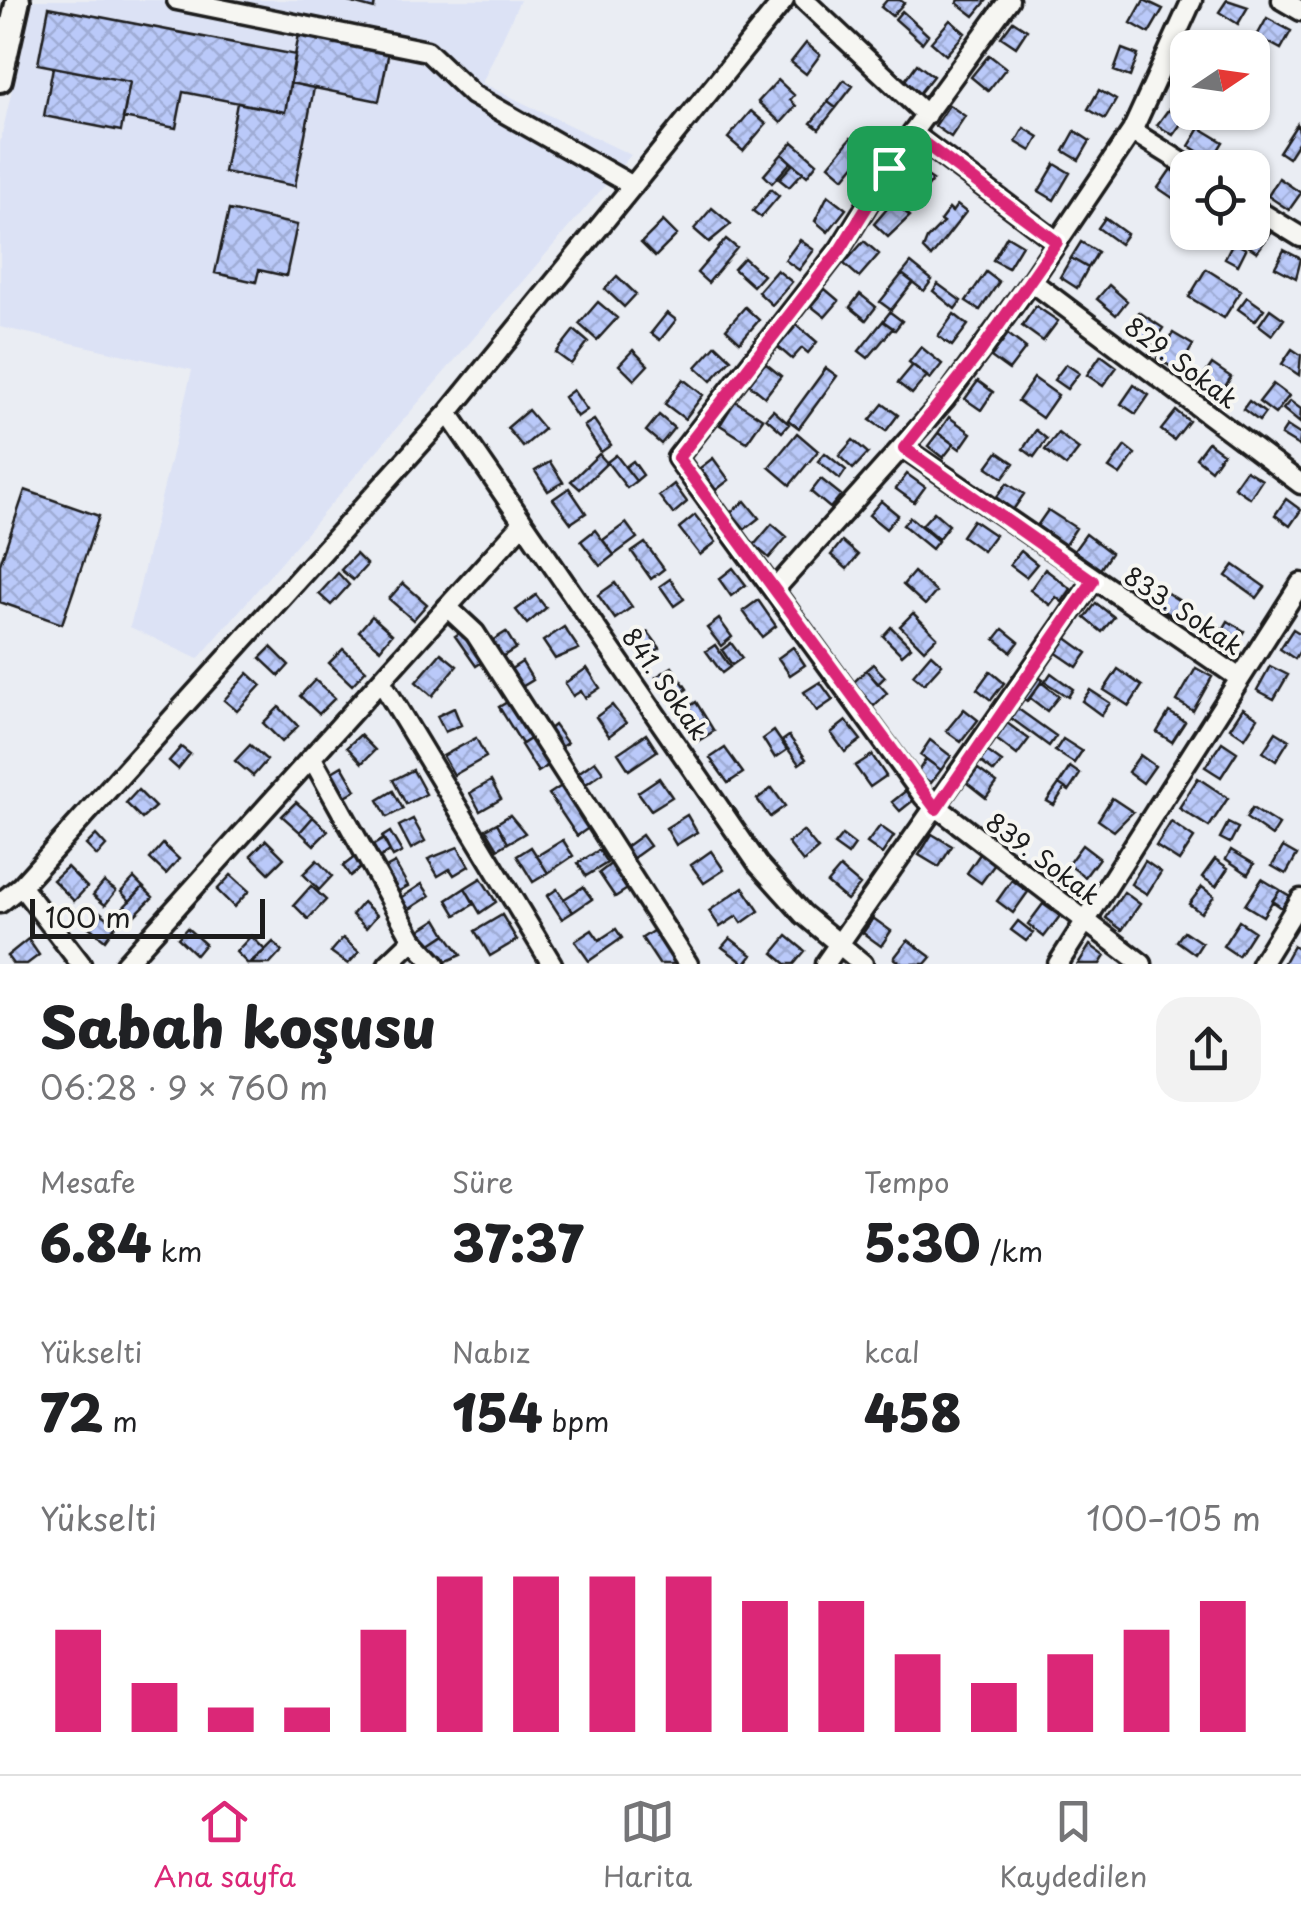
<!DOCTYPE html>
<html lang="tr">
<meta charset="utf-8">
<style>
body{margin:0;font-family:"Playpen Sans",sans-serif;background:#f2f2f2;color:#202124;height:100vh;display:flex;flex-direction:column;font-size:38px;white-space:nowrap}
*{box-sizing:border-box;margin:0}
p{font-size:32px;color:#757577}
.icon{flex:none;width:55px;height:55px;fill:none;stroke:currentColor;stroke-width:2;stroke-linecap:round;stroke-linejoin:round}
.map{position:relative;height:964px;overflow:hidden}
.side{display:flex;flex-direction:column;background:#fff;flex:1}
.side>*{flex:none}
.needle{width:65px;rotate:77deg}
.tools{position:absolute;left:1170px;top:30px;display:grid;gap:20px}
.tools a{display:grid;place-items:center;width:100px;height:100px;border-radius:20px;background:#fff;box-shadow:0 2px 8px #0004;font-size:50px}
.scale{position:absolute;left:30px;bottom:25px;width:235px;box-sizing:border-box;padding-left:10px;border:5px solid #1c1c1c;border-top:0;font-size:28px;line-height:35px;white-space:nowrap;color:#1c1c1c;-webkit-text-stroke:8px #f6f6f2;paint-order:stroke}
.pin{position:absolute;display:grid;place-items:center;width:85px;height:85px;color:#fff;margin:-42px;border-radius:20px;box-shadow:0 5px 15px #0006}
.round{display:grid;place-items:center;flex:none;width:105px;height:105px;border-radius:30px;background:#f2f2f2}
.head{display:flex;align-items:center;justify-content:space-between;height:170px;padding:0 40px}
h1{font-size:55px;font-weight:800;line-height:75px}
.metrics{display:grid;grid-template-columns:repeat(3,1fr);gap:15px;height:170px;padding:10px 40px}
.metrics div{display:grid;align-content:center}
.metrics b{font-size:50px;font-weight:800}
.metrics small{font-size:28px;font-weight:400}
.metrics p{font-size:28px}
.chart{height:280px;padding:20px 40px}
.chart p{display:flex;justify-content:space-between}
.chart svg{width:100%;height:180px;margin-top:10px;stroke:#db2777;stroke-width:6}
.tab-bar{display:flex;justify-content:space-around;align-items:center;height:140px;border-top:2px solid #e0e0e0;background:#fff;font-size:28px;color:#757577}
.tab-bar a{display:grid;justify-items:center;gap:5px}
.tab-bar .selected{color:#db2777}
.map>svg:first-child{display:block}
.built{fill:#dce2f5}
.building{fill:url(#building-cross-hatch);stroke:#1c1c1c;stroke-width:2.5}
.lines{fill:none;stroke-linecap:round;stroke-linejoin:round}
.minor-casing{stroke:#1c1c1c;stroke-width:25}
.major-casing{stroke:#1c1c1c;stroke-width:30}
.minor{stroke:#f6f6f2;stroke-width:18}
.major{stroke:#f6f6f2;stroke-width:22}
.route-casing{stroke:#fff;stroke-width:20}
.route{stroke:#db2777;stroke-width:12}
.labels{text-anchor:middle;stroke-width:8;stroke-linejoin:round;paint-order:stroke}
.street-label{font-size:25px;fill:#1c1c1c;stroke:#f6f6f2}
</style>
<div class="map">
<svg width="1301" height="964" viewBox="0 0 1301 964">
<defs>
<pattern id="building-cross-hatch" width="8" height="8" patternUnits="userSpaceOnUse" patternTransform="scale(2.5)"><rect width="8" height="8" fill="#bac9f9"/><path d="M0 0l8 8M0 8l8-8" fill="none" stroke="#9facd5"/></pattern>
</defs>
<rect width="100%" height="100%" fill="#eaedf3"/>
<filter id="ink" filterUnits="userSpaceOnUse"><feTurbulence type="fractalNoise" baseFrequency=".01" numOctaves="2"/><feDisplacementMap in="SourceGraphic" scale="20" xChannelSelector="R" yChannelSelector="G"/><feConvolveMatrix kernelMatrix="1 2 1 2 8 2 1 2 1" color-interpolation-filters="sRGB"/></filter>
<g filter="url(#ink)">
<path class="built" d="M32,0H520L482,83L631,155L198,659L130,627L192,370L0,327V143Z"/>
<path class="building" d="M341,0H375L374,9Z
M887,0H900L904,3L892,16L881,7Z
M959,0H987L974,16L957,3Z
M1144,0L1163,9L1149,33L1131,23Z
M1227,0L1248,7L1238,24L1219,12Z
M49,7L296,55L285,112L183,92L176,128L123,118L130,82L38,64Z
M902,11L928,35L922,43L895,19Z
M1267,18L1291,31L1281,49L1257,36Z
M950,20L965,33L946,55L931,42Z
M1013,21L1027,30L1016,47L1001,37Z
M299,34L389,51L379,101L290,83Z
M806,43L820,55L806,74L791,62Z
M1122,49L1138,55L1130,77L1114,71Z
M989,55L1006,68L988,91L971,77Z
M917,64L933,76L918,95L903,83Z
M53,67L130,82L121,131L44,116Z
M778,80L794,95L790,100L796,106L781,123L758,102Z
M844,80L853,86L836,108L828,102Z
M290,83L314,88L295,186L224,172L237,103L285,112Z
M1099,90L1116,100L1105,119L1088,109Z
M828,102L836,108L819,129L811,123Z
M949,105L965,116L951,137L935,126Z
M1168,110L1183,121L1173,135L1157,125Z
M751,111L766,124L743,151L728,138Z
M1297,124L1301,138L1288,158L1279,152Z
M1024,128L1039,137L1031,151L1016,142Z
M1200,128L1223,142L1212,160L1189,146Z
M884,130L891,135L877,154L870,149Z
M1075,131L1090,141L1079,160L1064,151Z
M851,138L866,151L844,178L829,165Z
M793,142L817,163L807,176L782,154Z
M782,154L791,162L772,183L764,175Z
M1239,156L1261,169L1252,183V168H1232Z
M793,164L803,172L789,187L779,179Z
M1055,164L1070,173L1054,200L1039,191Z
M917,169L933,180L919,199L903,188Z
M1171,169L1188,180L1183,205L1158,188Z
M1279,178L1301,193L1289,210L1268,196Z
M771,189L779,196L761,217L753,211Z
M828,195L846,209L828,232L815,221Z
M893,202L910,216L888,237L874,224Z
M957,205L966,212L931,257L923,249L927,239L943,223L940,221L949,209L952,212Z
M712,208L731,224L709,242L694,229Z
M229,210L297,225L286,276L259,270L256,282L215,273Z
M1105,218L1127,234L1120,244L1098,228Z
M663,221L677,235L655,257L641,243Z
M1252,221L1270,234L1257,252L1235,237L1239,232H1252Z
M1007,236L1022,245L1008,268L993,260Z
M726,239L737,248L708,283L697,273Z
M800,240L814,250L799,270L785,260Z
M864,241L879,254L859,277L844,264Z
M1081,242L1098,252L1088,268L1071,258Z
M1233,242L1246,249L1238,265L1225,258Z
M1284,250L1301,259L1296,278L1275,267Z
M744,258L763,275L753,286L734,269Z
M1071,258L1088,268L1077,288L1060,277Z
M911,263L932,280L924,291L902,274Z
M1206,269L1241,291L1224,318L1189,297Z
M777,270L792,282L772,305L758,292Z
M986,272L999,282L980,310L966,301Z
M902,274L913,282L891,310L880,302Z
M617,276L636,294L624,307L605,289Z
M938,284L961,301L955,309L933,291Z
M1109,285L1127,301L1116,315L1097,299Z
M825,289L839,301L825,317L811,306Z
M860,294L876,307L866,320L850,307Z
M1247,297L1264,309L1255,321L1238,309Z
M598,302L617,318L597,340L579,324Z
M1036,306L1058,321L1043,341L1022,326Z
M745,307L759,320L740,342L726,329Z
M1270,309L1284,319L1272,335L1259,325Z
M890,312L902,321L895,330L883,321Z
M1139,312L1163,328L1152,344L1128,328Z
M667,313L676,320L660,340L651,333Z
M954,314L968,325L952,346L938,336Z
M883,321L893,328L868,358L859,351Z
M797,325L817,342L808,353L802,348L792,359L778,347Z
M574,330L588,342L571,364L556,353Z
M1173,333L1193,345L1178,371L1157,358Z
M1008,334L1026,348L1009,370L991,357Z
M716,345L731,359L711,381L696,367Z
M921,347L942,364L930,379L909,362Z
M1292,349L1301,355L1299,375L1282,364Z
M633,350L648,365L634,380L619,365Z
M1101,355L1117,367L1103,386L1087,375Z
M765,363L781,376L765,397L749,384Z
M1066,364L1079,373L1067,389L1054,380Z
M1212,364L1231,377L1218,398L1198,385Z
M913,365L927,376L912,394L898,383Z
M826,368L837,376L799,428L788,420Z
M1034,378L1058,395L1042,418L1018,401Z
M683,379L703,395L685,419L665,404Z
M978,381L993,392L981,410L965,399Z
M1273,384L1289,396L1275,414L1259,402Z
M1134,385L1149,395L1136,414L1121,404Z
M573,390L587,410L577,417L564,397Z
M735,401L763,419L747,442L720,425Z
M1249,401L1265,413L1259,421L1243,409Z
M1290,401L1301,409L1300,423L1283,409Z
M883,404L898,415L886,431L870,420Z
M528,410L544,429L523,447L507,428Z
M773,410L789,424L782,432L766,418Z
M1176,411L1189,421L1174,440L1161,430Z
M659,415L674,428L661,444L646,431Z
M949,417L971,433L960,449L938,433Z
M594,420L611,445L601,452L584,426Z
M1287,426L1301,435L1299,446L1281,435Z
M1036,430L1047,439L1034,457L1023,449Z
M797,433L818,451L790,485L769,467Z
M938,433L954,444L943,458L928,446Z
M1058,433L1079,449L1066,466L1045,450Z
M853,440L868,453L853,469L839,456Z
M1208,442L1223,453L1211,470L1196,458Z
M1125,446L1135,454L1120,475L1109,468Z
M998,452L1014,463L1003,478L987,467Z
M825,453L846,470L840,479L818,461Z
M599,454L607,463L580,489L571,481Z
M616,455L636,481L627,488L607,462Z
M713,458L729,480L716,490L700,468Z
M633,461L643,475L636,481L625,467Z
M550,462L563,482L548,491L535,471Z
M1246,470L1262,480L1250,498L1234,487Z
M907,474L925,487L914,502L896,489Z
M821,479L841,495L830,508L811,492Z
M1007,483L1024,494L1013,510L996,498Z
M674,484L687,502L673,514L659,496Z
M569,488L586,513L571,523L553,499Z
M25,490L99,516L62,624L0,602V564Z
M1286,499L1301,510L1290,526L1275,515Z
M745,501L759,518L745,529L731,512Z
M881,501L898,515L886,529L869,515Z
M1048,510L1076,528L1065,545L1037,526Z
M934,512L949,525L938,539L922,525Z
M695,515L716,542L700,555L679,528Z
M910,517L938,541L932,549L903,525Z
M973,520L995,535L983,551L962,536Z
M626,523L637,538L614,555L603,540Z
M772,524L787,537L769,558L754,545Z
M595,530L614,555L600,566L581,541Z
M1086,534L1111,553L1099,571L1073,552Z
M842,541L858,555L847,569L831,555Z
M645,543L664,569L651,579L632,552Z
M1021,551L1037,564L1026,577L1010,565Z
M356,554L367,565L353,580L341,570Z
M1234,565L1265,587L1257,598L1226,576Z
M733,568L746,585L731,596L719,579Z
M1045,569L1071,589L1062,602L1056,597L1050,605L1030,590Z
M914,572L936,592L925,605L903,585Z
M1137,572L1155,584L1146,598L1128,587Z
M338,573L349,585L331,605L319,594Z
M670,579L684,599L674,606L660,586Z
M403,583L427,604L413,620L389,599Z
M615,583L632,607L615,619L598,595Z
M1164,591L1183,603L1174,617L1155,605Z
M536,595L546,608L527,624L516,610Z
M758,600L776,626L762,637L743,611Z
M1096,603L1114,617L1102,632L1085,618Z
M913,613L937,637L924,650L900,626Z
M372,616L392,634L380,649L359,631Z
M719,619L732,637L721,646L707,628Z
M1207,619L1220,627L1211,642L1197,633Z
M1228,621L1244,631L1230,655L1214,645Z
M564,627L579,649L555,659L543,641Z
M891,627L911,647L902,655L883,636Z
M1003,629L1019,642L1011,652L995,639Z
M1293,629L1301,634V649L1295,659L1280,649Z
M463,631L484,661L476,666L455,636Z
M506,632L516,648L497,660L487,644Z
M648,632L660,648L644,660L632,644Z
M1065,637L1087,653L1077,667L1055,652Z
M731,643L742,658L732,665L722,650Z
M715,645L730,667L722,673L706,651Z
M271,647L289,665L279,676L260,658Z
M793,647L805,665L790,675L778,658Z
M343,649L366,670L352,685L329,663Z
M441,653L457,666L432,696L416,682Z
M931,654L942,664L924,684L913,675Z
M505,660L511,669L522,662L533,680L515,691L499,664Z
M873,664L885,677L878,684L866,670Z
M1270,666L1288,675L1274,699L1257,690Z
M672,667L687,689L672,700L656,677Z
M587,668L600,688L585,698L581,691L573,696L565,683Z
M1196,668L1212,677L1193,711L1177,701Z
M1118,669L1142,686L1129,706L1104,690Z
M866,670L887,693L874,706L853,683Z
M990,671L1004,683L991,700L977,689Z
M248,673L261,685L237,711L224,700Z
M1051,673L1073,689L1068,697L1045,682Z
M1036,675L1043,680L1027,701L1020,696Z
M315,680L335,698L319,714L300,696Z
M820,682L833,700L817,711L804,692Z
M1041,682L1059,696L1047,711L1030,698Z
M1090,690L1110,703L1101,715L1082,701Z
M509,701L532,738L522,744L499,707Z
M696,702L714,731L698,741L680,713Z
M612,705L626,723L609,736L596,717Z
M1014,706L1056,736L1049,746L1008,716Z
M279,707L298,726L282,742L263,723Z
M454,708L461,725L445,732L437,716Z
M1243,708L1258,718L1245,738L1230,728Z
M964,709L978,720L961,742L946,731Z
M1169,712L1185,722L1172,742L1157,732Z
M846,721L861,740L845,752L831,733Z
M1007,723L1029,739L1017,755L996,739Z
M554,725L567,743L555,751L543,734Z
M774,731L787,750L775,758L763,739Z
M1276,732L1289,740L1276,761L1263,752Z
M646,734L657,751L629,770L618,753Z
M360,735L375,750L362,763L347,747Z
M789,736L806,759L799,764L782,741Z
M476,738L486,757L454,775L443,756Z
M532,738L549,765L538,772L521,745Z
M1063,739L1082,751L1074,763L1055,751Z
M930,740L951,756L941,770L920,755Z
M1222,742L1237,752L1221,777L1205,767Z
M250,745L267,760L253,776L235,761Z
M181,747L190,754L178,769L169,761Z
M725,748L743,773L728,783L710,758Z
M984,749L1002,762L994,772L977,759Z
M872,755L886,776L870,787L855,766Z
M1140,755L1155,766L1143,783L1128,772Z
M926,759L941,770L931,783L917,773Z
M595,761L603,772L586,784L578,773Z
M342,766L356,790L340,799L327,775Z
M1070,767L1080,774L1069,791L1059,784Z
M978,769L997,783L986,798L967,783Z
M413,770L426,794L406,804L393,780Z
M659,778L672,797L651,810L638,792Z
M1198,778L1228,798L1209,827L1179,808Z
M491,781L501,799L480,811L470,793Z
M1059,784L1065,788L1054,805L1047,801Z
M563,785L590,827L577,836L549,794Z
M772,788L785,806L770,817L757,799Z
M908,789L915,799L900,811L892,802Z
M138,790L155,807L142,819L126,803Z
M393,791L403,809L387,817L378,800Z
M1112,798L1133,812L1114,831L1098,820Z
M296,802L313,817L300,832L282,816Z
M1252,808L1279,825L1272,836L1246,818Z
M510,815L525,833L508,843L497,823Z
M687,815L697,832L676,845L666,828Z
M313,817L328,831L314,845L300,832Z
M413,819L425,841L411,849L399,826Z
M1171,822L1194,838L1179,861L1156,846Z
M497,823L508,843L498,849L486,829Z
M1228,823L1238,828L1230,843L1220,838Z
M880,826L894,836L882,854L867,843Z
M803,831L818,849L803,862L788,843Z
M390,832L402,852L393,857L382,837Z
M932,834L952,846L939,867L919,855Z
M96,835L106,846L97,856L86,845Z
M642,835L650,846L632,859L624,848Z
M842,835L855,845L848,855L834,845Z
M384,839L390,851L377,859L370,847Z
M266,840L284,858L269,873L251,855Z
M563,840L573,856L548,873L537,856Z
M163,844L179,859L166,874L150,859Z
M1082,845L1099,858L1085,877L1068,864Z
M458,847L469,866L454,875L450,869L438,876L428,859Z
M531,847L548,873L533,882L517,856Z
M1283,847L1297,855L1286,874L1272,866Z
M599,850L607,863L586,876L578,863Z
M1231,850L1254,864L1248,874L1226,859Z
M711,851L724,870L704,883L691,865Z
M360,853L367,863L350,876L343,866Z
M980,854L995,864L981,883L967,873Z
M1215,859L1228,868L1216,886L1202,877Z
M317,860L332,876L319,890L303,874Z
M1145,861L1161,872L1147,894L1131,884Z
M395,863L408,886L397,892L384,869Z
M612,863L629,888L615,897L599,873Z
M67,867L87,887L74,901L53,880Z
M840,868L860,885L847,900L827,883Z
M231,875L249,891L234,907L217,890Z
M134,878L143,887L130,901L121,892Z
M481,878L496,902L480,913L465,888Z
M1262,879L1280,890L1263,916L1245,905Z
M1012,880L1028,892L1013,913L997,901Z
M104,882L116,891L105,905L93,895Z
M422,884L430,896L408,910L401,898Z
M311,886L326,900L308,919L294,905Z
M143,887L153,897L131,919L121,910Z
M583,887L592,899L573,912L564,899Z
M743,887L759,911L742,923L737,916L720,927L709,911Z
M1202,887L1214,896L1201,913L1189,904Z
M465,888L474,904L456,915L447,900Z
M557,889L573,912L562,919L547,896Z
M1280,890L1290,896L1282,908L1272,901Z
M1124,892L1140,904L1122,930L1106,918Z
M363,902L377,915L366,928L352,915Z
M1043,904L1060,916L1044,937L1028,924Z
M100,912L116,925L105,940L89,927Z
M502,915L517,940L490,956L475,931Z
M873,918L891,931L881,946L863,933Z
M437,919L446,934L428,946L418,931Z
M1018,921L1033,933L1026,941L1011,930Z
M1239,921L1254,931L1238,956L1223,946Z
M187,928L205,944L196,955L178,938Z
M616,929L622,938L589,961L575,941L592,930L599,940Z
M656,929L679,964H659L642,938Z
M1184,931L1202,943L1195,954L1177,941Z
M446,934L461,955L440,964L428,946Z
M251,936L265,950L248,964L236,952Z
M787,936L805,951L794,964H786L773,953Z
M343,938L359,952L348,964L331,952Z
M730,938L752,955L745,964L722,947Z
M28,939L39,955L27,964H13L7,956Z
M908,940L931,957L925,964H902L894,958Z
M273,942L282,951L270,964H251Z
M1090,945L1105,956L1100,964H1078Z
M1293,946L1301,951V964H1283Z"/>
<g class="lines">
<defs>
<path id="minor" d="M177,0L427,51L473,95L633,186
M804,0L926,115
M1009,0L912,133L839,250L677,458L924,797L1142,964
M1282,0L1301,11
M1132,131L1191,168
M912,133L1057,242
M1252,207L1301,237
M1031,281L1301,484
M448,413L758,864L803,914L863,964
M904,448L1238,677
M774,590L945,399L1031,281L1132,131L1192,0
M447,607L475,633L688,964
M381,681L552,964
M312,758L413,940L435,964
M21,886L81,964
M0,903L21,886L448,413L784,0
M125,964L523,523
M388,964L413,940
M825,964L1093,581
M1058,964L1301,583
M1261,964L1301,899"/>
<path id="major" d="M0,80L18,0"/>
</defs>
<use href="#minor" class="minor-casing"/>
<use href="#major" class="major-casing"/>
<use href="#minor" class="minor"/>
<use href="#major" class="major"/>
</g>
</g>
<g class="lines" filter="url(#ink)">
<defs>
<path id="route" d="M912,134L1057,242L980,352L904,448L1093,581L936,809L678,458L840,250Z"/>
</defs>
<use href="#route" class="route-casing"/>
<use href="#route" class="route"/>
</g>
<g class="labels">
<g class="street-label">
<text transform="translate(1181 363) rotate(37)" y="9">829. Sokak</text>
<text transform="translate(1183 611) rotate(34)" y="9">833. Sokak</text>
<text transform="translate(665 684) rotate(55)" y="9">841. Sokak</text>
<text transform="translate(1043 859) rotate(37)" y="9">839. Sokak</text>
</g>
</g>
</svg>
<div class="tools">
<a><svg class="needle" viewBox="-14 -14 28 28"><path d="M0-13l5 13h-10z" fill="#e53935"/><path d="M0 13l5-13h-10z" fill="#757577"/></svg></a>
<a><svg class="icon" aria-label="locate" viewBox="0 0 24 24"><circle cx="12" cy="12" r="6"/><path d="M12 2v4M12 18v4M2 12h4M18 12h4"/></svg></a>
</div>
<div class="scale">100 m</div>
<div class="pin" style="left:889px;top:168px;background:#1e9e55"><svg class="icon" aria-label="arrive" viewBox="0 0 24 24"><path d="M6 21V4h12l-3 4 3 4H6"/></svg></div>
</div>
<section class="side">
<div class="head"><div><h1>Sabah koşusu</h1><p>06:28 · 9 × 760 m</p></div><a class="round"><svg class="icon" aria-label="share" viewBox="0 0 24 24"><path d="M12 15V3M7 8l5-5 5 5M5 13v7h14v-7"/></svg></a></div>
<div class="metrics">
<div><p>Mesafe</p><b>6.84<small> km</small></b></div>
<div><p>Süre</p><b>37:37</b></div>
<div><p>Tempo</p><b>5:30<small> /km</small></b></div>
</div>
<div class="metrics">
<div><p>Yükselti</p><b>72<small> m</small></b></div>
<div><p>Nabız</p><b>154<small> bpm</small></b></div>
<div><p>kcal</p><b>458</b></div>
</div>
<div class="chart"><p><span>Yükselti</span>100–105 m</p>
<svg viewBox="0 0 160 44" preserveAspectRatio="none"><path d="M5 44V19M15 44V32M25 44V38M35 44V38M45 44V19M55 44V6M65 44V6M75 44V6M85 44V6M95 44V12M105 44V12M115 44V25M125 44V32M135 44V25M145 44V19M155 44V12"/></svg>
</div>
</section>
<nav class="tab-bar">
<a class="selected"><svg class="icon" aria-label="home" viewBox="0 0 24 24"><path d="M3 11l9-7 9 7M6 9v11h12V9"/></svg>Ana sayfa</a>
<a><svg class="icon" aria-label="map" viewBox="0 0 24 24"><path d="M3 6l6-2 6 2 6-2v14l-6 2-6-2-6 2zM9 4v14M15 6v14"/></svg>Harita</a>
<a><svg class="icon" aria-label="saved" viewBox="0 0 24 24"><path d="M7 4h10v16l-5-4-5 4z"/></svg>Kaydedilen</a>
</nav>
